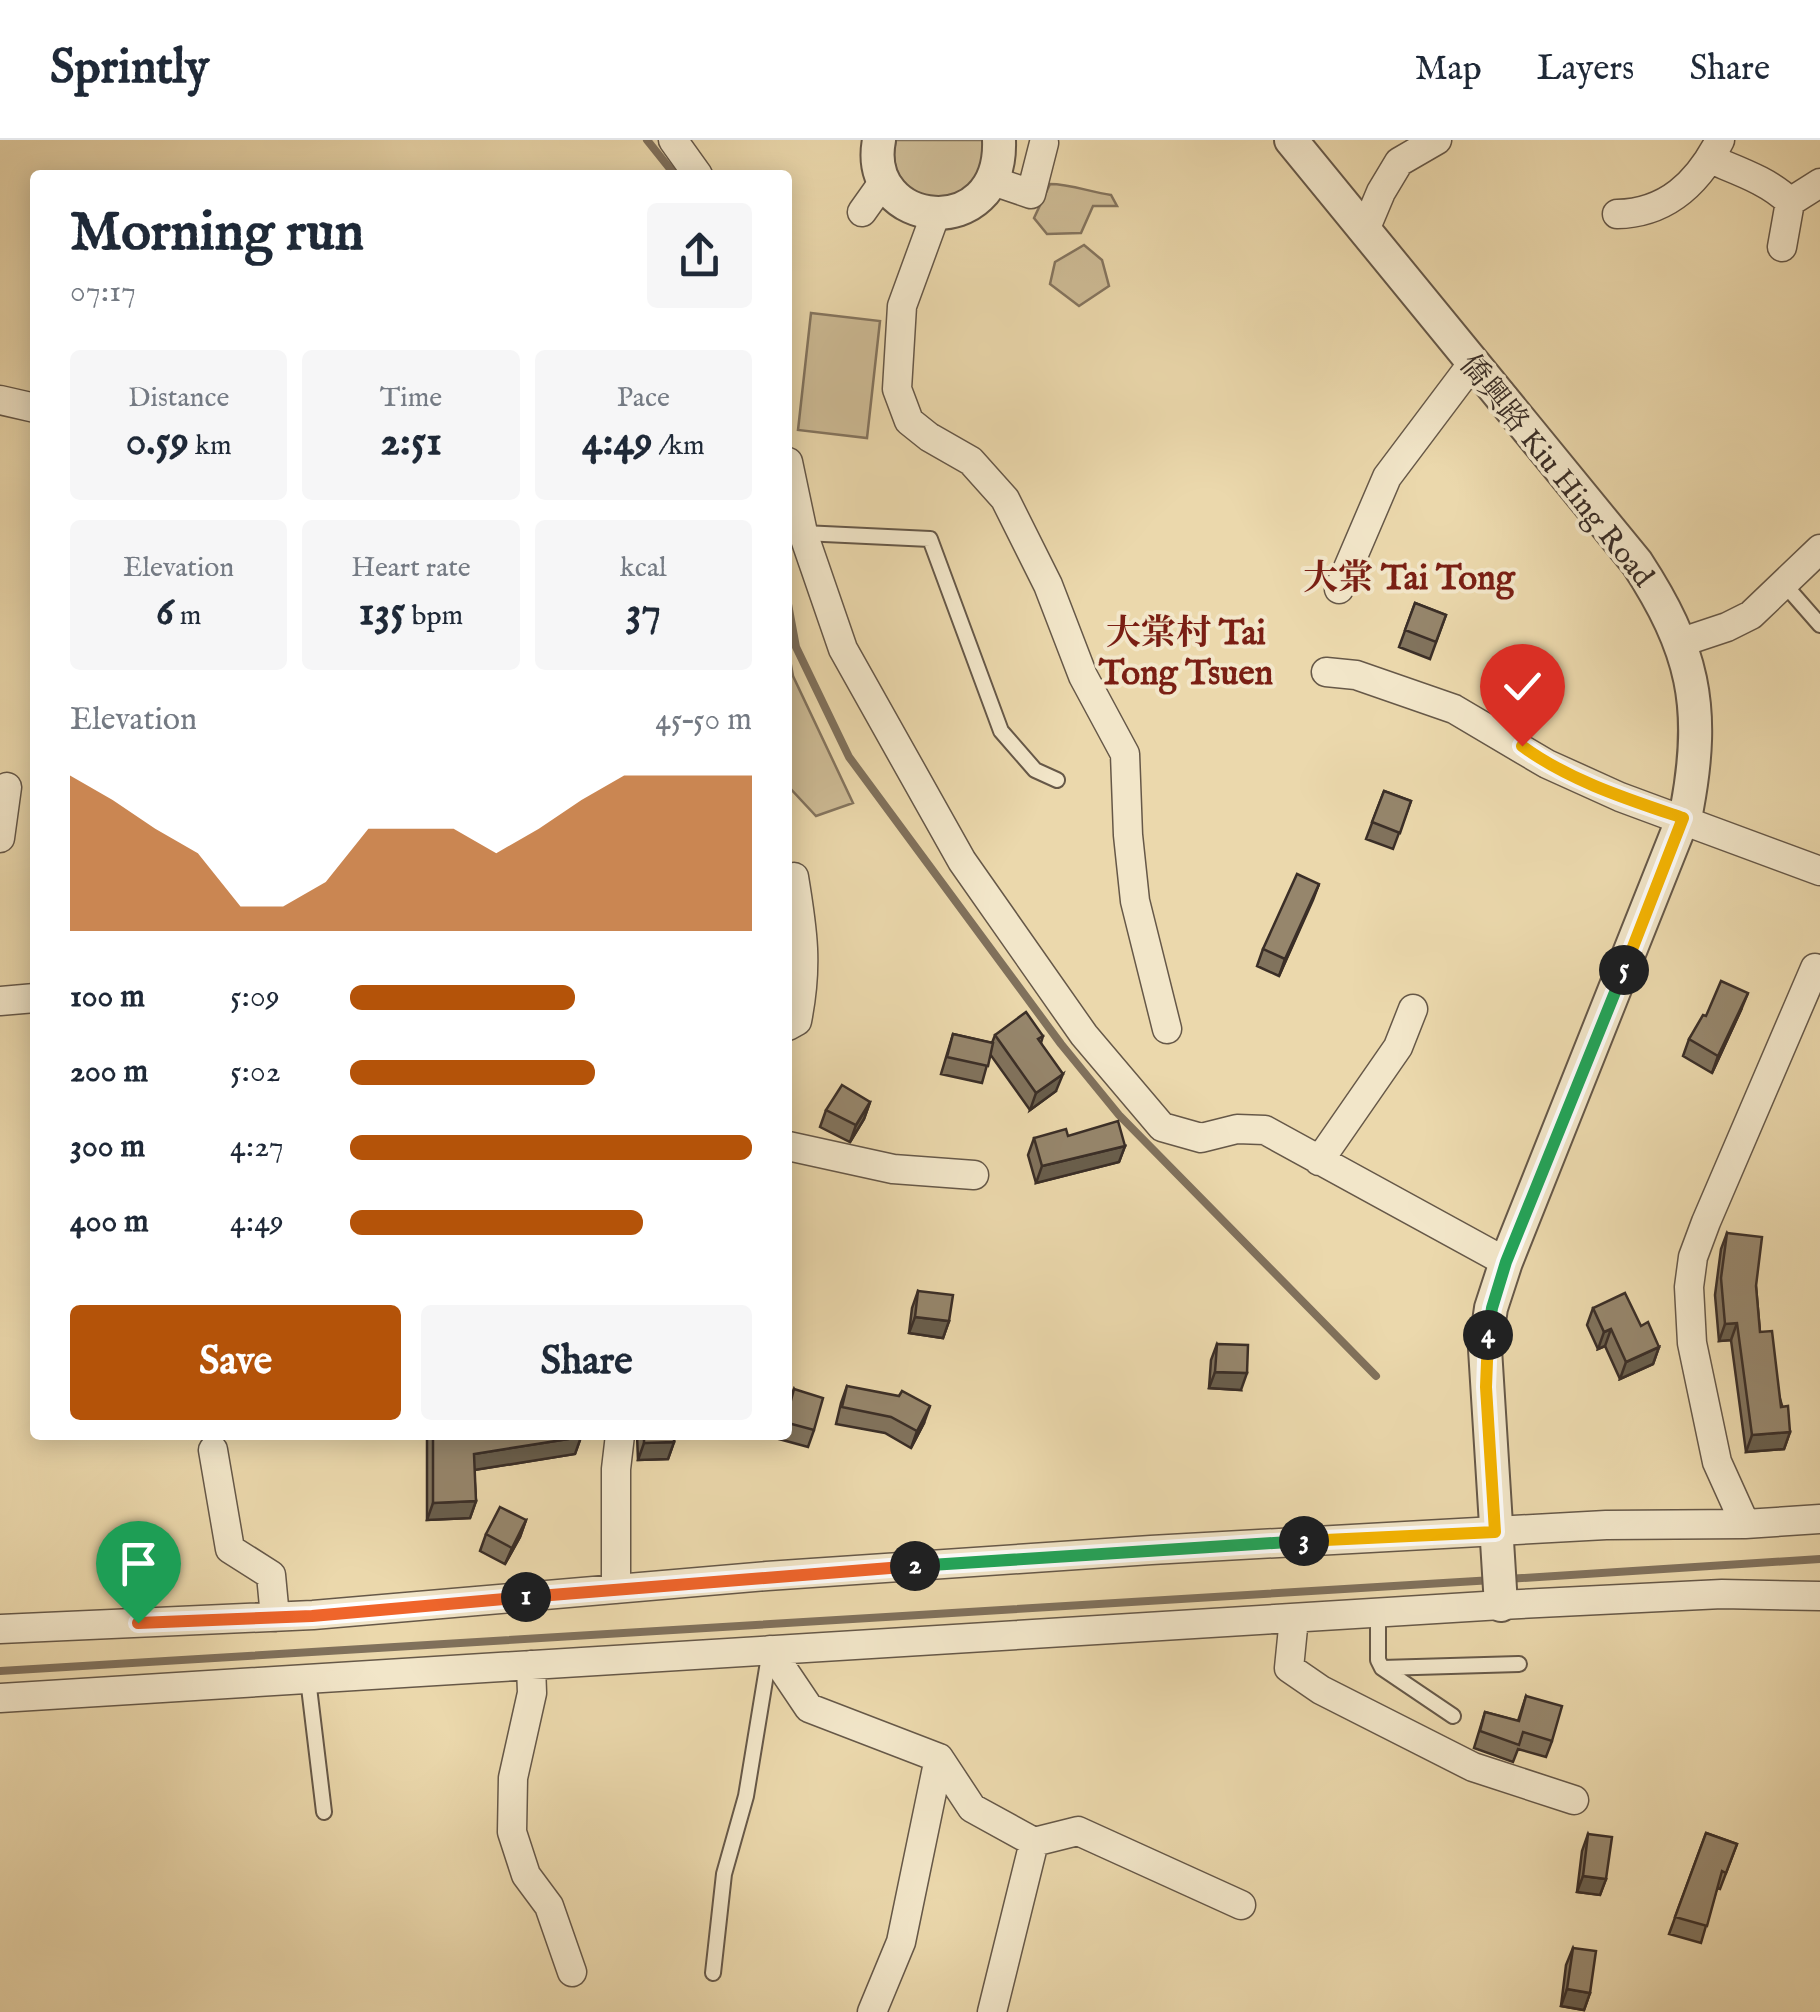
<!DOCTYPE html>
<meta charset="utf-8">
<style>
body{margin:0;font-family:"IM FELL English","Noto Serif TC",serif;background:#f6f6f7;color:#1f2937;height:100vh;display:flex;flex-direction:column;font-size:38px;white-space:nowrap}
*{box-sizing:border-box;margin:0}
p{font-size:32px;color:#747a83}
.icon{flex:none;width:55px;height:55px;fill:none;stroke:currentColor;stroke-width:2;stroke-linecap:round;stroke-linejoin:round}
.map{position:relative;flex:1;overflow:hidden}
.side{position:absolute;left:30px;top:30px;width:762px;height:1270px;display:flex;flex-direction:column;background:#fff;border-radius:10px;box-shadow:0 5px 25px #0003}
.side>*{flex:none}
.pin{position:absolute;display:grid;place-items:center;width:85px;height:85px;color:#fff;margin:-102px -42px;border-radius:50% 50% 50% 0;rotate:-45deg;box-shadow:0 0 10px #0007}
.pin .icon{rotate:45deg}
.km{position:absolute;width:50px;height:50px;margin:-25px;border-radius:50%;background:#222;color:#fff;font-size:28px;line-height:50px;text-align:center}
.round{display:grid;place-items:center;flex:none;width:105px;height:105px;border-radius:10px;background:#f6f6f7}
.headline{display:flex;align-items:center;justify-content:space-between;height:170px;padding:0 40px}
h1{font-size:55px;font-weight:700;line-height:75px}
.metrics{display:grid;grid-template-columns:repeat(3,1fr);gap:15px;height:170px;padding:10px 40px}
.metrics div{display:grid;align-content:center;border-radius:10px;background:#f6f6f7;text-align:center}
.metrics b{font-size:42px;font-weight:700}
.metrics small{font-size:28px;font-weight:400}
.metrics p{font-size:28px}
.chart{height:280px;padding:20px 40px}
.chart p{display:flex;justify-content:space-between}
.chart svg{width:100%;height:180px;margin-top:10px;fill:#b45309;opacity:.7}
.button{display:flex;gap:20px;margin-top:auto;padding:20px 40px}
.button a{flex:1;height:115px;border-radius:10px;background:#b45309;color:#fff;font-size:40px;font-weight:700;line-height:115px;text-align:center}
.button a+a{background:#f6f6f7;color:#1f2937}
ul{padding:0 40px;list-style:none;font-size:32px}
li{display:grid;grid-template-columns:160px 120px 1fr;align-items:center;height:75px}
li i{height:25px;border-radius:12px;background:#b45309}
header{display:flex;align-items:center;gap:60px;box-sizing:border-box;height:140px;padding:0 50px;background:#fff;border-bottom:2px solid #e0e1e3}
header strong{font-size:48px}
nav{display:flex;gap:55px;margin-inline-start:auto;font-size:35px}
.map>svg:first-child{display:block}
.green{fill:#cdbb95;stroke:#84745e;stroke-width:2.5}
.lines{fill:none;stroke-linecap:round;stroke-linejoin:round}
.stream{stroke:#80715c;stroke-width:8}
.service-casing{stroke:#665848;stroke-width:18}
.minor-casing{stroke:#665848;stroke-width:31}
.tertiary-casing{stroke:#665848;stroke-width:36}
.service{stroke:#f2e6c9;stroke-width:14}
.minor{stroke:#f2e6c9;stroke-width:28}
.tertiary{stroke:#f2e6c9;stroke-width:32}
.wall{fill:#81735d;stroke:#3a2e27;stroke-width:2.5}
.shaded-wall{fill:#695e4c;stroke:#3a2e27;stroke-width:2.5}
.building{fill:#96866c;stroke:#3a2e27;stroke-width:2.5}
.split-1-casing{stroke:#fff;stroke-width:20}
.split-2-casing{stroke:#fff;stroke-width:20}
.split-3-casing{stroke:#fff;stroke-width:20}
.split-4-casing{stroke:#fff;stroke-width:20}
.split-5-casing{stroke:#fff;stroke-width:20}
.split-6-casing{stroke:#fff;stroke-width:20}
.split-1{stroke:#f0652b;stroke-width:12}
.split-2{stroke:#f0652b;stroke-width:12}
.split-3{stroke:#22a559;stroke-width:12}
.split-4{stroke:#f5b400;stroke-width:12}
.split-5{stroke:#22a559;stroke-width:12}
.split-6{stroke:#f5b400;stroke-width:12}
.labels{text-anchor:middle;stroke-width:8;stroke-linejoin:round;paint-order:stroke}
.street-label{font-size:30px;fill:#3a2e27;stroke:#f2e6c9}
.quarter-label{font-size:35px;font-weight:bold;fill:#7a1f14;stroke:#f2e6c9}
</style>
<header>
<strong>Sprintly</strong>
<nav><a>Map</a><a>Layers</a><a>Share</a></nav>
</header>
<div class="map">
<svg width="1820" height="1872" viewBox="0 0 1820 1872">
<rect width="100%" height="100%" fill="#ebd8ac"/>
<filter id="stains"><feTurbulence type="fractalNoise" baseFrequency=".002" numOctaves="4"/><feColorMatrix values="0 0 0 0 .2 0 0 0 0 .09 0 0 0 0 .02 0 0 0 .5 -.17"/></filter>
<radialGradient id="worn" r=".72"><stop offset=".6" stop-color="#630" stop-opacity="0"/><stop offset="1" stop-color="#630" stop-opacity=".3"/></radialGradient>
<path class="green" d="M896,0H983C992,81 878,71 896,0Z
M1050,44C1070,44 1090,52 1111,55L1117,66H1093L1081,93L1047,94L1034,78Z
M1084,105L1102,120L1109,146L1079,166L1050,144L1055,122Z
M811,173L880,181L867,298L798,290Z
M788,509L793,536L853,663L816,676L788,646Z"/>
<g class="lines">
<path class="stream" d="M647,0L675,35
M788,464L796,507L849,617L1061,904L1119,975L1376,1236
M1507,1439L1820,1419
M0,1531L1493,1440"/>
<defs>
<path id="service" d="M803,393L930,399L1001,591L1035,630L1057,640
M1785,445L1820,485
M1378,1473V1520L1382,1528L1453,1576
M1382,1528L1519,1524
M308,1539L324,1672
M713,1833L724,1734L746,1656L769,1516"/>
<path id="minor" d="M673,0L698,35
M1710,19C1738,31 1769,41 1790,62L1782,107
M993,41L1031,54L1044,3
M1790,62L1820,43
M862,72L884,41
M936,73L902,166L897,249L909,281L929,297L971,321L1005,359L1048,445L1083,536L1125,614L1128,695L1135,761L1167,889
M1617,74C1667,73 1698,43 1720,0
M1365,90L1381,52L1399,22L1437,0
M0,260L35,268
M788,322L803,393L843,509L962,721L1084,895L1162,987L1201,998L1237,989L1265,990L1506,1122
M1339,449L1387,337L1472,224
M1682,502L1727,487L1751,475L1820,409
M1326,532L1356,535L1454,569L1547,624L1620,657L1820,731
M0,698L7,647
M0,861L35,858
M788,886L797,881C808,826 803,791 794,737
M788,1006L893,1029L974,1035
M1319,1021L1398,907L1413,869
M213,1310L230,1409L271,1435L275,1477
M1745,1384L1717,1322L1692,1203L1689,1147L1693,1117L1706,1082L1815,828
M616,1449V1329L620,1295
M1294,1478L1289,1528L1321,1550L1473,1627L1574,1660
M0,1489L313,1475L767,1436L1151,1410L1606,1385L1745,1384L1820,1379
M770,1510L809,1568L939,1618L972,1668L1034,1702L1078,1691L1241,1765
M531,1525L532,1553L513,1638L512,1692L526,1735L549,1766L572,1832
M0,1558L1501,1465L1722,1454L1820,1456
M872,1872L901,1802L939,1618
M992,1872L1034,1702"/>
<path id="tertiary" d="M879,0C862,89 1003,105 999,0
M1291,0L1637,423C1693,509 1706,566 1687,668L1506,1122L1491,1168L1485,1209L1501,1465"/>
</defs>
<use href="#service" class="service-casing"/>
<use href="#minor" class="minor-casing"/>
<use href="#tertiary" class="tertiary-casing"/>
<use href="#service" class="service"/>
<use href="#minor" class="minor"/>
<use href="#tertiary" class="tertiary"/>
</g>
<path class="wall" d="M1415,463L1446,475L1430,519L1399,507Z
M1384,651L1411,661L1393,709L1366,699Z
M1319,744L1279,836L1257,826L1263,809Z
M1741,870L1712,933L1683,916L1689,899L1706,876Z
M953,894L992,903L995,895L1043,896L1041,903L1056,951L1030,970L990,914L982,943L941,934Z
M870,962L864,979L850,1002L820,987L826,970Z
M1034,998L1125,1006L1119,1022L1036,1043L1028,1015Z
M1727,1093L1756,1146L1760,1192L1790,1292L1784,1309L1746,1312L1731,1200L1719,1201L1715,1155L1721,1109Z
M918,1151L949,1181L943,1198L909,1193L912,1168Z
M1593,1168L1641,1186L1659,1207L1653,1224L1620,1239L1605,1206L1598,1209L1587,1185Z
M1217,1204L1241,1250L1209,1248L1211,1220Z
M847,1246L924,1283L911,1308L885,1293L836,1284L841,1263Z
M794,1249L814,1290L808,1307L779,1299L780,1295H788V1266Z
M427,1295H581V1297L575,1314L474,1330L476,1361L470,1378L427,1380Z
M637,1295H674V1302L668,1319L638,1320Z
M526,1380L520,1397L505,1424L480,1411L486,1394Z
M1526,1556L1552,1601L1546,1617L1518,1609L1513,1622L1474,1608L1485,1572L1518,1581Z
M1706,1693L1737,1704L1720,1749L1717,1748L1701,1803L1669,1794Z
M1588,1694L1606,1739L1600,1755L1577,1752L1582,1711Z
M1573,1808L1590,1853L1584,1870L1561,1866L1566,1825Z"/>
<path class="shaded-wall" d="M1319,744L1313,760L1279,836L1285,819Z
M1748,853L1741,870L1712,933L1718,916Z
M1063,934L1056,951L1030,970L1036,953Z
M870,962L864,979L850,1002L856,985Z
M1125,1006L1119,1022L1036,1043L1042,1026Z
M915,1177L949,1181L943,1198L909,1193Z
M1737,1183L1731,1200L1719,1201L1725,1184Z
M1611,1189L1605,1206L1598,1209L1604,1192Z
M1659,1207L1653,1224L1620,1239L1626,1222Z
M1215,1232L1247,1233L1241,1250L1209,1248Z
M930,1266L924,1283L911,1308L917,1291Z
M1790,1292L1784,1309L1746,1312L1752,1295Z
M581,1297L575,1314L468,1331L474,1314Z
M674,1302L668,1319L638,1320L644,1303Z
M476,1361L470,1378L427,1380L433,1363Z
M526,1380L520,1397L505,1424L512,1408Z
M1583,1736L1606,1739L1600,1755L1577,1752Z
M1567,1849L1590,1853L1584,1870L1561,1866Z"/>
<path class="building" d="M1415,463L1446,475L1436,502L1405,490Z
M1384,651L1411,661L1400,693L1372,682Z
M1297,734L1319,744L1285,819L1263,809Z
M1721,841L1748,853L1718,916L1689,899L1703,875L1706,876Z
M1026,872L1043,896L1038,899L1063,934L1036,953L995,895Z
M953,894L993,903L988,926L947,917Z
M842,945L870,962L856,985L826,970Z
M1118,981L1125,1006L1042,1026L1034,998L1066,989L1068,996Z
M1727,1093L1762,1097L1756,1146L1760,1192L1772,1191L1781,1267L1788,1266L1790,1292L1752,1295L1737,1183L1725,1184L1721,1138Z
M918,1151L953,1155L949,1181L915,1177Z
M1625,1153L1641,1186L1648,1182L1659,1207L1626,1222L1611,1189L1604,1192L1593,1168Z
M1217,1204L1248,1205L1247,1233L1215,1232Z
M847,1246L899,1256L902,1251L930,1266L917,1291L891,1277L842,1267Z
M794,1249L823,1258L814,1290L788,1283V1272Z
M433,1295H581V1297L474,1314L476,1361L433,1363Z
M644,1295H674V1302L644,1303Z
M500,1367L526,1380L512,1408L486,1394Z
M1526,1556L1562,1566L1552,1601L1523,1592L1519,1605L1480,1591L1485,1572L1519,1581Z
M1706,1693L1737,1704L1726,1733L1722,1731L1707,1786L1675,1777Z
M1588,1694L1612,1697L1606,1739L1583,1736Z
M1573,1808L1596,1811L1590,1853L1567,1849Z"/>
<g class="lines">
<defs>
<path id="split-1" d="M138,1483L312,1476L526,1457"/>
<path id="split-2" d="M526,1457L915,1426"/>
<path id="split-3" d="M915,1426L1304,1401"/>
<path id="split-4" d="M1304,1401L1495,1392L1486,1247L1488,1195"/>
<path id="split-5" d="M1488,1195L1492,1168L1506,1122L1624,830"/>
<path id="split-6" d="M1522,606C1570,641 1627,659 1683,678L1624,830"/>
</defs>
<use href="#split-1" class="split-1-casing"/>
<use href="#split-2" class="split-2-casing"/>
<use href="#split-3" class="split-3-casing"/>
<use href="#split-4" class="split-4-casing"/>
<use href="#split-5" class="split-5-casing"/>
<use href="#split-6" class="split-6-casing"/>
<use href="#split-1" class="split-1"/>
<use href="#split-2" class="split-2"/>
<use href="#split-3" class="split-3"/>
<use href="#split-4" class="split-4"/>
<use href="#split-5" class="split-5"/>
<use href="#split-6" class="split-6"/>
</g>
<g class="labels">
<g class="street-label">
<text transform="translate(1557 330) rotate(51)" y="10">僑興路 Kiu Hing Road</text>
</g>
<g class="quarter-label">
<text x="1409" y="449">大棠 Tai Tong</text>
<text x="1186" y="504">大棠村 Tai<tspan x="1186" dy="40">Tong Tsuen</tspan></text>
</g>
</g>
<rect width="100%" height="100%" filter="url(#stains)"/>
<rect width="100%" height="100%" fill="url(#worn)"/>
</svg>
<div class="pin" style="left:138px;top:1483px;background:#1e9e55"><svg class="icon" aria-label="arrive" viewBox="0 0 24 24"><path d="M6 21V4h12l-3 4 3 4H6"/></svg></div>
<div class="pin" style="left:1522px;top:606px;background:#d93025"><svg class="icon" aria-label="check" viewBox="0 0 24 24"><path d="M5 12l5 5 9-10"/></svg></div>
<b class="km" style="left:526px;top:1457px">1</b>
<b class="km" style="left:915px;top:1426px">2</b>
<b class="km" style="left:1304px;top:1401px">3</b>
<b class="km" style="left:1488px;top:1195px">4</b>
<b class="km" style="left:1624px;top:830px">5</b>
<section class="side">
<div class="headline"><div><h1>Morning run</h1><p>07:17</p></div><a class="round"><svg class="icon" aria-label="share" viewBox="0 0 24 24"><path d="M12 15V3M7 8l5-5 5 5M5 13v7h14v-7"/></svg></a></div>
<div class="metrics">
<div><p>Distance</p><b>0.59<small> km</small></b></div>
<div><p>Time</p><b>2:51</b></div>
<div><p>Pace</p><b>4:49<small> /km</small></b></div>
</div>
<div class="metrics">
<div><p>Elevation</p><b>6<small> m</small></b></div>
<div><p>Heart rate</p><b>135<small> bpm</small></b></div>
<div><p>kcal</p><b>37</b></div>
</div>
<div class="chart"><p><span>Elevation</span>45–50 m</p>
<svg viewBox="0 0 160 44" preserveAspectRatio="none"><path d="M0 44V6L10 12L20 19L30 25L40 38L50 38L60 32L70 19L80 19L90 19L100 25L110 19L120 12L130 6L140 6L150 6L160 6V44z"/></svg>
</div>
<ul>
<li><b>100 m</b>5:09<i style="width:56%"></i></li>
<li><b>200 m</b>5:02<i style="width:61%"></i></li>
<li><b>300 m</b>4:27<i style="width:100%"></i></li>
<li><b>400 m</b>4:49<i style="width:73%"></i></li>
</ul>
<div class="button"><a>Save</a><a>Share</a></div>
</section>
</div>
